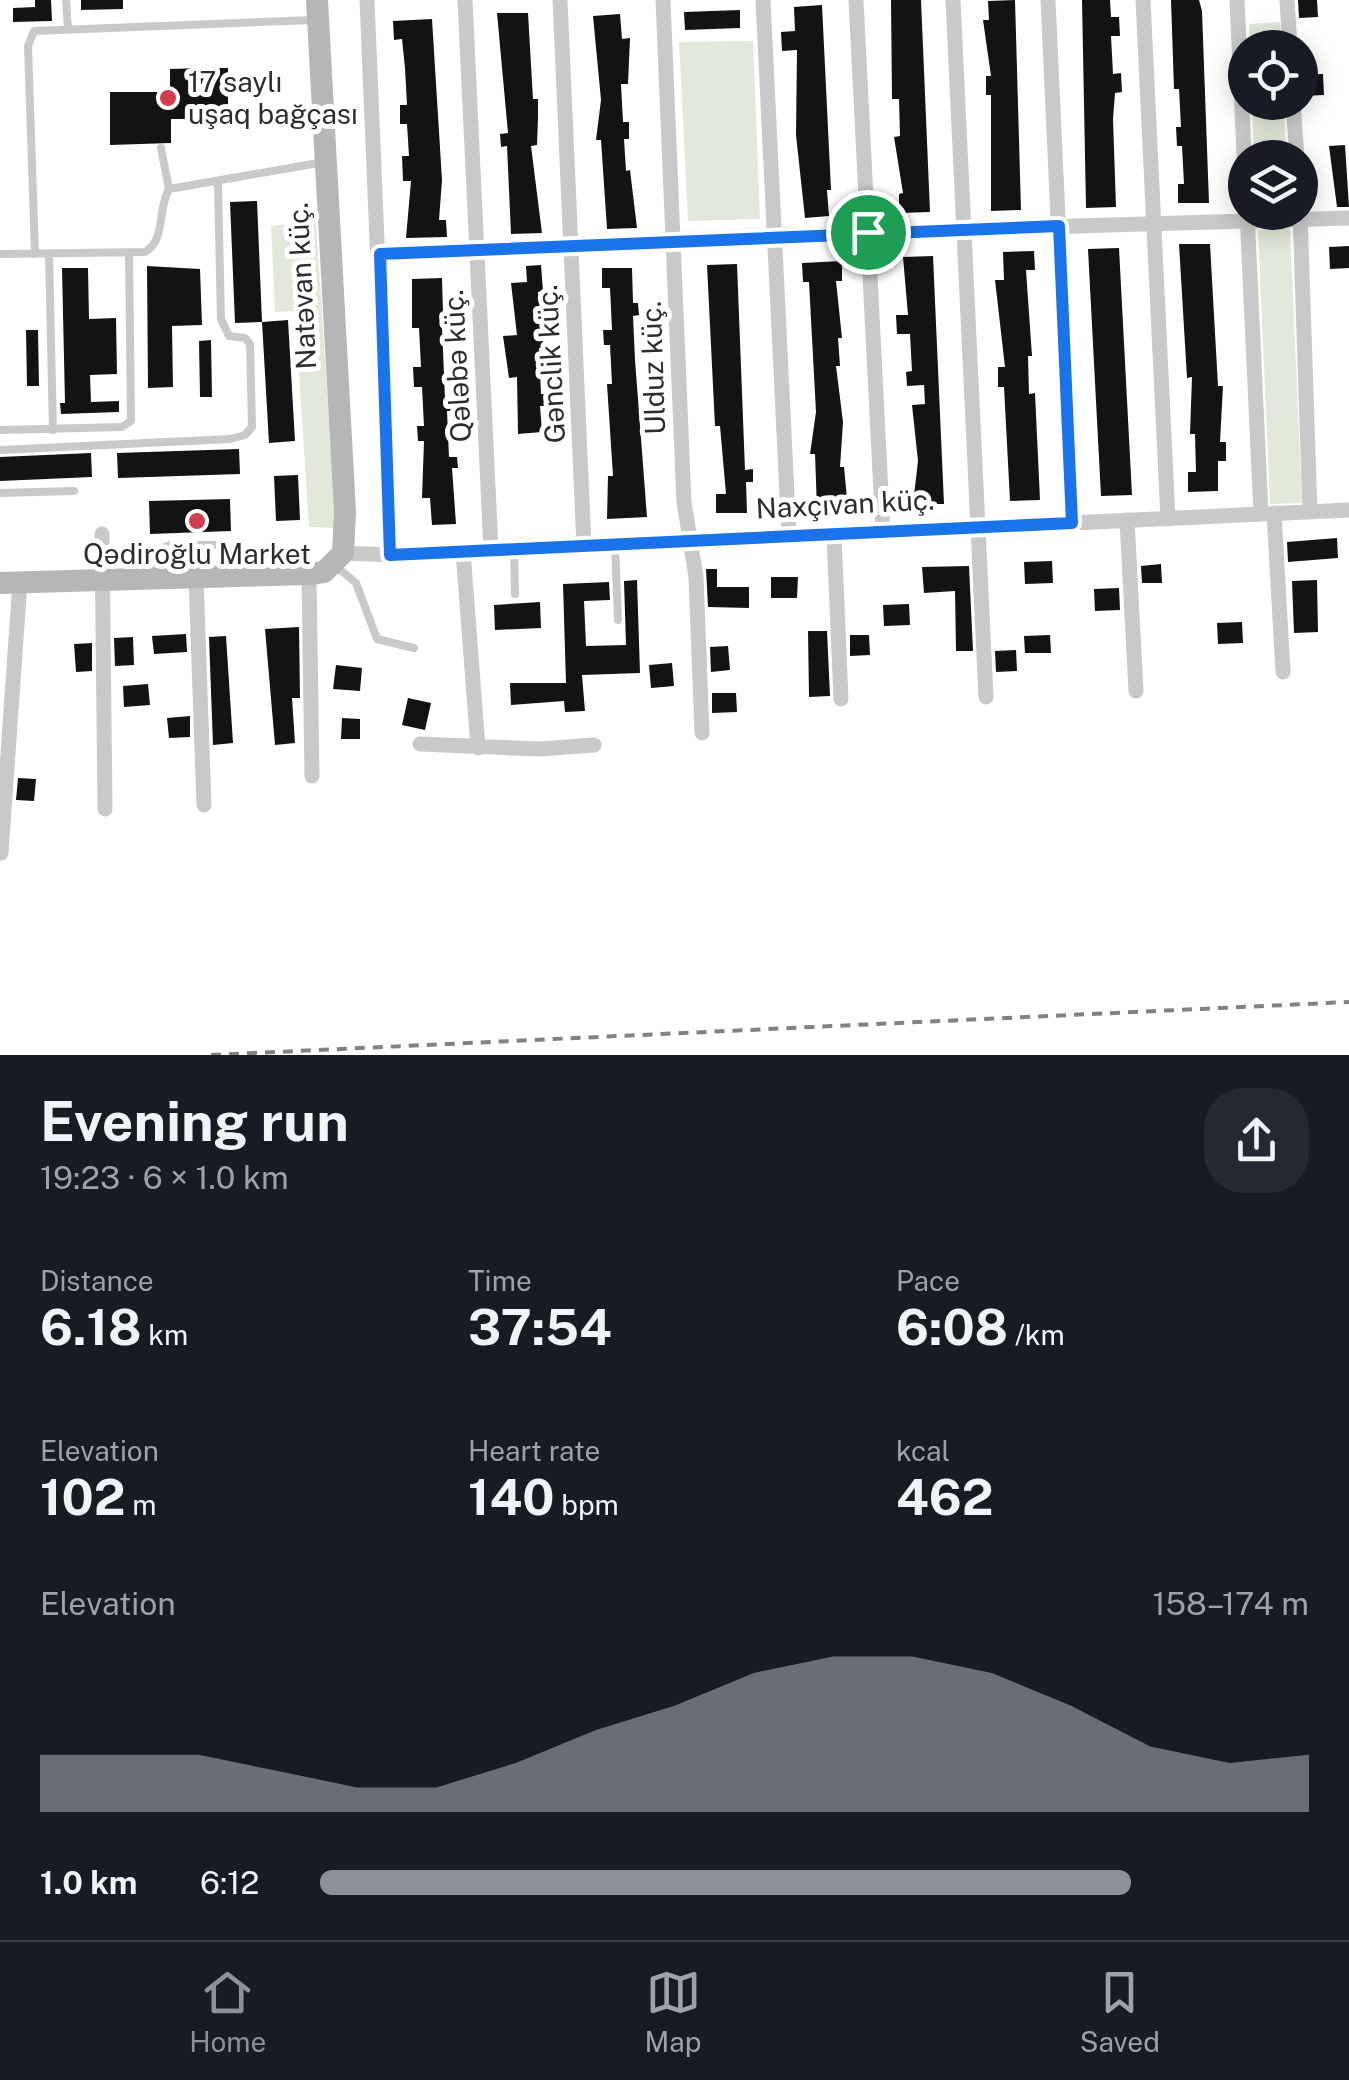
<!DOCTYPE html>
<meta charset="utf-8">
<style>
body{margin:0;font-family:"Public Sans",sans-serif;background:#242831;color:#f1f3f6;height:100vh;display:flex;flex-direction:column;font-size:38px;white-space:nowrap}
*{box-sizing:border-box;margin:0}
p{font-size:32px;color:#9ea1a6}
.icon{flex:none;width:55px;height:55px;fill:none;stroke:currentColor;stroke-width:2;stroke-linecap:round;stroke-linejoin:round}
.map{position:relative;height:1055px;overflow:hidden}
.details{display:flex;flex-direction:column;background:#171b24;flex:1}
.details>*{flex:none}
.controls{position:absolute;left:1228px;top:30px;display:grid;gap:20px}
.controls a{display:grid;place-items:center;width:90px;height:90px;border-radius:50%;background:#171b24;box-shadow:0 5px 25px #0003;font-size:50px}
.pin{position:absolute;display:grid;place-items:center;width:85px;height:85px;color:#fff;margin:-42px;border:5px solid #fff;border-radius:50%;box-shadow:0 2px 10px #0007}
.round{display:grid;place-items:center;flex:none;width:105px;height:105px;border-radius:40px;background:#242831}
.headline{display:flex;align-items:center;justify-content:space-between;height:170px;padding:0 40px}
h1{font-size:55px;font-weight:700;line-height:75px}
.figures{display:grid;grid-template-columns:repeat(3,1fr);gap:15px;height:170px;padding:10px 40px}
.figures div{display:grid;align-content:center}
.figures b{font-size:50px;font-weight:700}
.figures small{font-size:28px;font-weight:400}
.figures p{font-size:28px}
.chart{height:280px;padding:20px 40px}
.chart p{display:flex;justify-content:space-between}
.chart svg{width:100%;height:180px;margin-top:10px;fill:#8c9099;opacity:.7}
ul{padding:0 40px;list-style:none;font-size:32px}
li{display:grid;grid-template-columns:160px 120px 1fr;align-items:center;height:75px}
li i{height:25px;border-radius:12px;background:#8c9099}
.dock{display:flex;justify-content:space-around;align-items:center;height:140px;border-top:2px solid #363941;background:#171b24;font-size:28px;color:#9ea1a6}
.dock a{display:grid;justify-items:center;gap:5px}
.dock .active{color:#8c9099}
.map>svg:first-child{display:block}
.green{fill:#e3e9da}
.building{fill:#131313}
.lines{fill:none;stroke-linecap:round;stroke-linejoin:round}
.lane{stroke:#c9c9c9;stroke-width:8}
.street{stroke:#c9c9c9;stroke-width:15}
.secondary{stroke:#b6b6b6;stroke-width:22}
.rail{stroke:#818181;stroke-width:4;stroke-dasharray:10 8;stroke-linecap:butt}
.route-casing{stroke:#fff;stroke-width:20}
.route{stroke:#1a73e8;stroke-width:12}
.poi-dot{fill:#d43d4f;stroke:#fff;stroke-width:4}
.labels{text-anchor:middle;stroke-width:10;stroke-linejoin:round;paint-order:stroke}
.poi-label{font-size:28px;fill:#2c2c2c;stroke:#fff;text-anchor:start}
.street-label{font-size:28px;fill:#2c2c2c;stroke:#fff}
</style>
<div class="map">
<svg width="1349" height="1055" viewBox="0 0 1349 1055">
<rect width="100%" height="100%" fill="#fff"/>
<path class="green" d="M1280,22L1282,47H1250L1249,24Z
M753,41L760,219L688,221L679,42Z
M1252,103H1284L1286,157H1254Z
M316,221L336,528L309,527L295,311L275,312L271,226Z
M1290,228L1302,503L1270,504L1258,230Z"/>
<path class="building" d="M35,0H51L52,21L13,22V8L35,7Z
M81,0H123V9L81,10Z
M891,0H921L930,212L899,213V194L903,193L894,137L900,136L899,99H892Z
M1015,0L1021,210L991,211V95H986V76H991L983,20H989L988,1Z
M1082,0H1110L1111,17H1119L1120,36H1111L1113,74L1121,73L1122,92L1115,93L1113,119L1116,207L1086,208Z
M1171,0H1199L1202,11L1209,203H1178V184H1184L1182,146H1177L1176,127H1181L1179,89H1174Z
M1298,0H1317L1318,17L1299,18Z
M822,5L831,190H827L829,216L805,218L796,135L797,50L782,51L781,32L795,31L794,7Z
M740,10V28L685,30L684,12Z
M497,13H528L533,99H538V118L537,145L531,146L542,233L511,234L507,146L501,147L500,134L508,133Z
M620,14L622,39L630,38L628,84H621L623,122H629V139H624L626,171L630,170L637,228L607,229L601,140H596L601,100L593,16Z
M432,19L442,180L439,220H446L447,237L406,238L411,181H403L402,156H409L407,124H400V105H407L405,68L402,39L394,40L393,21Z
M203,68H228V119H171V143L110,145V92H170V69Z
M1323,74L1324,95L1303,96L1300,75Z
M1345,145L1349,207H1337L1329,146Z
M257,201L262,322L235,323L230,202Z
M1179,244H1210L1218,386H1223L1220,442H1226V461H1218V491L1188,492V472H1196L1195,434H1190L1192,377L1187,378Z
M1349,246V268L1330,269L1329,247Z
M1119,248L1132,495L1101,496L1088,249Z
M1034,251L1035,270H1026L1032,356H1028L1029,394L1035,393L1040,500L1010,501L1004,387H998V367H1005L995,280H1004L1003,252Z
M933,256L944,504H913L918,461L912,405L925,404L924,385L907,386L906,372L912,371L910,334H897L896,315H908L903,257Z
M842,261V281H836L842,338H838L840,366H836L843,422L840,467H844L848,509H817L815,454H810L816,412L809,282H803L802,263Z
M737,264L745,470L753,469V482H746L747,513H716V494H726L720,426H715L707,265Z
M541,265L543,291L538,292L544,348H539L541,394H546V406H540L542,432L518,434L517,377L509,378L503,336L517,335L511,283L527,282L526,266Z
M147,266L200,269L202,325L172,326L173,387L148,388Z
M62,268H88L89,319L116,318L117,374L90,375L91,402L119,401V412L61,414L60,403H65Z
M602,268H632L633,303H638L639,315L633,316L635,360L647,517L607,519L608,476H613L607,384H612L610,345H604L603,330H612L610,288H602Z
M442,278L443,312H459V327H442L445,399H450L451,411H447L449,457H457L458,468H452L456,524L432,525L430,498H422L424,441H418L417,426H424L422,387H414L413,367H421L419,328H412V279Z
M288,320L295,441L269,443L262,322Z
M26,330H38L39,386H27Z
M211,340L212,397H200L199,341Z
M239,449L240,474L118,478L117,453Z
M91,453L92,477L0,481V457Z
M298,475L300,520L276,521L274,476Z
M230,499L231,531L150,534L149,501Z
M1337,538L1338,558L1288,562L1287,542Z
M1052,561L1053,583L1025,584L1024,562Z
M1161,564L1162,583H1142L1141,566Z
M969,566L973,651H956L955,591L924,593L922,567Z
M706,569H717V587H749V608L708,607Z
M771,577H798L797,598H771Z
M637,580L640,673L582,675L585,711L565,712L564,701L511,705L510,683H566L563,584L609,582L610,600L584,601L586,646L626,645L624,581Z
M1317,580L1318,632L1294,633L1292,581Z
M1119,588L1120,610L1095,611L1094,589Z
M540,602L541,628L495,630L494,605Z
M909,604L910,625L884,626L883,605Z
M1242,622L1243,643L1218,644L1217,623Z
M299,627L300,698H292L295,743L275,745L265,629Z
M808,631H827L830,696L809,697Z
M186,634L187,652L154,654L152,636Z
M850,635H869L870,655L850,656Z
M1050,635L1051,653H1025L1024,636Z
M226,636L233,743L213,745L209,637Z
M133,637L134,665L115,666L114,638Z
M92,643V671L76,672L74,644Z
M728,646L730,670L711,672L710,647Z
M1016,650L1017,671L996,672L995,651Z
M672,663L674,686L651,688L649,665Z
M336,665L362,668L360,691L333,689Z
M148,684L150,705L124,707L123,686Z
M712,693H736L737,712L712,713Z
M408,698L431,703L425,730L402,725Z
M190,716V737L169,738L167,718Z
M342,718L360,719V739H341Z
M18,778L36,779L34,801L16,800Z"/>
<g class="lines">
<path class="lane" d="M66,0L68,29
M161,148L169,189
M0,254L145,252C166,240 157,210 169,189L324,162
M35,254L28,46L34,31L313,20
M49,254L53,430
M0,430L122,427L131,421L129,253
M0,450L230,439L245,435L252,427L250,344L245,338L229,336L221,319L218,185
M0,493L74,491
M615,545L618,620
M514,549L515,594
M337,567L356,583L377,639L414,648
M147,576L156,551L170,545H224L235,572"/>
<path class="street" d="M367,0L390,555
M465,0L491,550
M560,0L584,546
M663,0L684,502L696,577L702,733
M763,0L789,536
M856,0L883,532
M953,0L986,697
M1048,0L1072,523
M1143,0L1168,519
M1237,0L1245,178
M1287,0L1290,48
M1293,102L1297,158
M1247,212L1261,514
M1300,212L1310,512
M381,254L775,235L1349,218
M1274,513L1283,672
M1127,520L1136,691
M102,534L105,809
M834,535L841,699
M463,551L478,748
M343,553L390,555L1349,510
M309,574L312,776
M196,577L204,805
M420,744L540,749L594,745
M1,853L20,582"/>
<path class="secondary" d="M0,583L309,574L324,572L343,553L345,512L317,0"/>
<path class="rail" d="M211,1055L1349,1002"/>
</g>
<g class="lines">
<defs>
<path id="route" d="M1059,226L1072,523L390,555L380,254Z"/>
</defs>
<use href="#route" class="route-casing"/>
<use href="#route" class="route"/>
</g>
<g class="poi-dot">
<circle cx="168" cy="98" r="10"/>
<circle cx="197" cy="521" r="10"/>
</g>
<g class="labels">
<g class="poi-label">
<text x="188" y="92">17 saylı<tspan x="188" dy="32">uşaq bağçası</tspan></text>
<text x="197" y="564" text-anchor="middle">Qədiroğlu Market</text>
</g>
<g class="street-label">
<text transform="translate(302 286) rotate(-93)" y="10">Natəvan küç.</text>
<text transform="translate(551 364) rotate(-93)" y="10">Gənclik küç.</text>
<text transform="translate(457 366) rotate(-93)" y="10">Qələbə küç.</text>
<text transform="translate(653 368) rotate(-92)" y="10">Ulduz küç.</text>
<text transform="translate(845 504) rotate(-3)" y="10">Naxçıvan küç.</text>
</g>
</g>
</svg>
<div class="controls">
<a><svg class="icon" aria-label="locate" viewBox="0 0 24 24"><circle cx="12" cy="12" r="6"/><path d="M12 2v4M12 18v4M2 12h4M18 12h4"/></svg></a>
<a><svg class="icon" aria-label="layers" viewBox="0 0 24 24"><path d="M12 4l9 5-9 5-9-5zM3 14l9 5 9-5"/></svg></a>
</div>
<div class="pin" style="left:868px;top:232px;background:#1e9e55"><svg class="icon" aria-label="arrive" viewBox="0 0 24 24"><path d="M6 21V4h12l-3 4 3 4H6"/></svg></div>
</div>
<section class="details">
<div class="headline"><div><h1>Evening run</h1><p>19:23 · 6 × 1.0 km</p></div><a class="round"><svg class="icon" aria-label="share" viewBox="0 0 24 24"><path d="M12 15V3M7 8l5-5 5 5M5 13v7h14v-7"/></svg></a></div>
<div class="figures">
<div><p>Distance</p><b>6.18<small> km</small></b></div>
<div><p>Time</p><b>37:54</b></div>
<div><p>Pace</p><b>6:08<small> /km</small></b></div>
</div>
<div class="figures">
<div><p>Elevation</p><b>102<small> m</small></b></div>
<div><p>Heart rate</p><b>140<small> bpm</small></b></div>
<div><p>kcal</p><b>462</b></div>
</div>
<div class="chart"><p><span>Elevation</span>158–174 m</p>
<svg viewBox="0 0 160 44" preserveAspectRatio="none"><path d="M0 44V30L10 30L20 30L30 34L40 38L50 38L60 32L70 24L80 18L90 10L100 6L110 6L120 10L130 18L140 28L150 32L160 30V44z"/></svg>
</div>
<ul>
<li><b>1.0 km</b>6:12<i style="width:82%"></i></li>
</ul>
</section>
<nav class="dock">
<a class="active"><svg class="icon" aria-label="home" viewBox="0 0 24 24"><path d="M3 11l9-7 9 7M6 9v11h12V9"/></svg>Home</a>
<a><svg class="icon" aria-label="map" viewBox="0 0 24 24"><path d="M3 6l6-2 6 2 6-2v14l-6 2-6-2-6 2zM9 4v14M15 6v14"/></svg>Map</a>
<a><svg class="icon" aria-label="saved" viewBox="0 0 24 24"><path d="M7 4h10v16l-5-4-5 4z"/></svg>Saved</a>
</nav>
